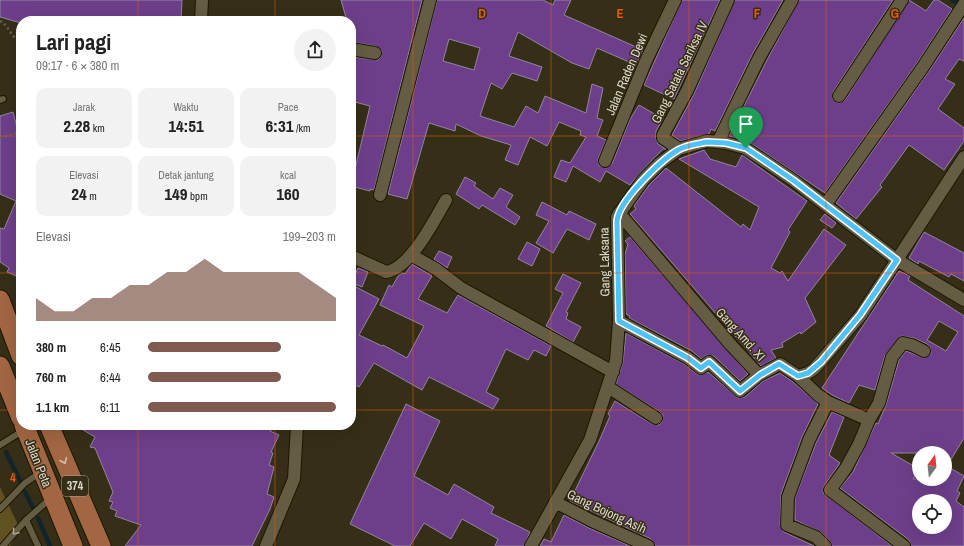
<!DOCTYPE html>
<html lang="id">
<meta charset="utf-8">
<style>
body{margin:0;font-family:"Archivo Narrow",sans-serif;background:#f2f2f2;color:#222;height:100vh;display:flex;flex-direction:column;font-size:15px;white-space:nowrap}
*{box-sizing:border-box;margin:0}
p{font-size:13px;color:#767676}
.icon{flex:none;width:22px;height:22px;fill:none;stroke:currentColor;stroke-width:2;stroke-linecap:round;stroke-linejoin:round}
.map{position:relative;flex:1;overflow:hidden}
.panel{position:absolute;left:16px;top:16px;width:340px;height:414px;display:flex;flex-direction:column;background:#fff;border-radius:16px;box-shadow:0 4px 16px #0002}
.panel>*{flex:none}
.needle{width:26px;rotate:15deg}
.buttons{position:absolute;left:912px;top:446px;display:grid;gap:8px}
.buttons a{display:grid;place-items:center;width:40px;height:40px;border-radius:50%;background:#fff;box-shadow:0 4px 16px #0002;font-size:20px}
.pin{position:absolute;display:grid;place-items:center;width:34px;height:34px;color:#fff;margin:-41px -17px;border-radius:50% 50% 50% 0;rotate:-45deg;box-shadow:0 0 4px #0007}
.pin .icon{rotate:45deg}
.round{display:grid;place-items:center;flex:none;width:42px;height:42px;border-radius:21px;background:#f2f2f2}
.overview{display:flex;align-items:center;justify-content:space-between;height:68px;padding:0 20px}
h1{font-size:22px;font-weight:700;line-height:30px}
.stats{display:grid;grid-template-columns:repeat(3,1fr);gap:6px;height:68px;padding:4px 20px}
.stats div{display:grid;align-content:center;border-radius:10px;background:#f2f2f2;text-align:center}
.stats b{font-size:17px;font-weight:700}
.stats small{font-size:11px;font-weight:400}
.stats p{font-size:11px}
.chart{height:112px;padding:8px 20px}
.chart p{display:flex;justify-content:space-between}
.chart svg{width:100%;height:72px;margin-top:4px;fill:#805a4e;opacity:.7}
ul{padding:0 20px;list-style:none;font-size:13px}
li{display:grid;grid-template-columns:64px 48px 1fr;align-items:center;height:30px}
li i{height:10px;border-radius:5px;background:#805a4e}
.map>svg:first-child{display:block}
.green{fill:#5f5120}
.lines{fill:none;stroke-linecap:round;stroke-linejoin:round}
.stream{stroke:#122329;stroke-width:4.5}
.building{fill:#6d3f8a;stroke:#93859d;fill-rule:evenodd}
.service-casing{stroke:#1e1701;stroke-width:8}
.minor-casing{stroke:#1e1701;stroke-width:14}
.primary-casing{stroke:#1e1701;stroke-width:21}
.path{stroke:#6a644f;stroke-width:2.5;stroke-dasharray:2 3;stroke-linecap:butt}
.service{stroke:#645d43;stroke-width:6}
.minor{stroke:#645d43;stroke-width:12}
.primary{stroke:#a26642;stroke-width:19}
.oneway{stroke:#d0c1af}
.oneway2{stroke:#aca794}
.route-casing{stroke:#fff;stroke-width:8}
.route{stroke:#4fc3f7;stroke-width:5}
.grid{fill:none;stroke:#e8590c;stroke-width:1;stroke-opacity:0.55}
.labels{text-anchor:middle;stroke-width:3;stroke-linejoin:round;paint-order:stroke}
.shield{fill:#362f17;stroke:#aaa594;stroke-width:1}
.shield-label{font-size:12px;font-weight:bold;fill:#dcd8ca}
.street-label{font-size:13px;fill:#dcd8ca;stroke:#362f17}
.grid-label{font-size:13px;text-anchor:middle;font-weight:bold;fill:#e8590c;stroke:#362f17;stroke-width:3;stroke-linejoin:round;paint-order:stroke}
</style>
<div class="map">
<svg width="964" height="546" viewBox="0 0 964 546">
<rect width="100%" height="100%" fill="#362f17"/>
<path class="green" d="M0,487L20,529L10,546H0Z"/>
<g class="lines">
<path class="stream" d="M952,0L962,4
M6,452L20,481
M25,492L33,508
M38,518L50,546"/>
</g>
<path class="building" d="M0,0H182L181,21H21V23L0,17Z
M341,0H422L374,190L370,189V191L351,186L370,106L351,101V63L352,57L378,60L381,57L382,51L376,46L351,42V21H347Z
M437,0H543L553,5L555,0H571L564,15L643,50L636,65L597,48L589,69L572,63L518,32L509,56L542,67L537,81L512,73L502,89L491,83L480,116L514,127L526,106L538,113L545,96L586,113L592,84L603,88L597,118L603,120L597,136L606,140L598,159L599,166L606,168L612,164L630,119L639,105L663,119L656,131V138L658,144L666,149H663L638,175L630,185L606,171L600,182L573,166L566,182L554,177L561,160L570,163L586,137L580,135L581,131L559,122L547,146L530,137L518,165L505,160L511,145L481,136L456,124L455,131L429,123L407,199L388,194ZM449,39L480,48L474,70L443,61Z
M682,0H720L674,99L644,85Z
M735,0H783L752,55L715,131L711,129L709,134L680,141L672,135L694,94Z
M799,0H893L833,92V100L839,103L845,100L909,0L926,11L934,0H938L952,9L917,63L825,193L749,142L729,136L766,62Z
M964,18V61L959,59L945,79L955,84L938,109L964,128V141L944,170L909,145L880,185L882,187L856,219L836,203L929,71Z
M13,112L21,144V157H16L21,171V278L7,272L9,268L0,262V228L4,229L16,201L0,194V116Z
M704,150L710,159L736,167L742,155L807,201L788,230L790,232L771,268L780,273L782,271L788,281L824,229L846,245L805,298L816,322L801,334L800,332L782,343L783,347L771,350L776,358L761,366L630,214L636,209L634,206L649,185L666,168L741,227L743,224L750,230L759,207L679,159Z
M465,177L476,183L474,186L493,199L500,188L513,195L506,207L520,217L515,225L482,205L479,209L456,194Z
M542,202L567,215L569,211L596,224L589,240L567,229L553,253L536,243L549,221L536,215Z
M825,214L836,223L832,228L820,220Z
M924,232L964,253V281L951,274L949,277L919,261L918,264L909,258Z
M630,237L748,374L740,381L714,356L707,355L701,359L692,351L629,318L630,316L626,314L625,254L628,244L625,241Z
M527,242L540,249L532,266L518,259Z
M439,251L452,257L447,268L434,259Z
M412,264L432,276L418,299L447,313L458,295L551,346L546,356L534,350L528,360L506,349L486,392L499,399L493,409L429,377L422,390L374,363L359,387L351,383V297L356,287L379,299L359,335L382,346L383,345L407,358L424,326L380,305L389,285L392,287L398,276L402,273L405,274Z
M358,268L368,272L362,287L352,283Z
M899,271L910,276L908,280L964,316V438L947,466L964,476L957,491L960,493L956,501L964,507V546H911L909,540L840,488L853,472L876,423L878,424L886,405L899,360L906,351L924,358L931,354L930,347L927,344L914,338L901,336L885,355L875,390L859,385L849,403L832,395L822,388ZM939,321L958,332L946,351L927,340ZM891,453H945V479H913L919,469ZM919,501H945V527H919Z
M563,274L581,283L566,312L568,313L566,319L581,327L573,342L546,326L563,293L555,289Z
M626,333L684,364L697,374L701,375L708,372L738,398L745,397L763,381L780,373L793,382L818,404L802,437L781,494L780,525L784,532L814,546H655L651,539L570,501L600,439L610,416L608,414L615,401L652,424L659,425L662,422L663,415L660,412L616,384L623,362Z
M406,404L440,421L414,476L448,495L454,484L494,507L491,513L530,532L524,546H495L498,539L462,519L451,539L424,523L410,546H395L350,524Z
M832,412L844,417L829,455L840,463L824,486L823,493L892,546H832L830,541L821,532L795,520V498L816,443Z
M75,425H195L207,430L209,425H273L270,431L279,435L271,452L273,453L269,465L274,467L267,494L274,497L270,509L252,546H125L141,525L115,516L117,511L110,508L113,502L109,501L113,492L95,448L90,447L95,437Z
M564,515L589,528L630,546H540L544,539L551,542Z"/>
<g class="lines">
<defs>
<path id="service" d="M0,100L3,99
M0,445L24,430
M0,509L25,483L41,472
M26,520L38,546
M3,546L26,520L51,498"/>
<path id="minor" d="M201,21L202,0
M351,49L375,53
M839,96L902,0
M718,142L759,58L792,0
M679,149L663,138V135L687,91L728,0
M605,161L645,63L675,0
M380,195L430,0
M826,204L923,67L964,4
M619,213L731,345L759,375L780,364L798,376L808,373L814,369L861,315L964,157
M411,255L436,269L461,288L613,372
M351,256L386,272C410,269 435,219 446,200
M619,321L688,358L701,368L709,362L740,391L759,375
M798,376L818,395L828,402L869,420
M608,387L656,418
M555,502L592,521L648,546
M266,546L294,479L297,425
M531,546L590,440L616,361L619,321L617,217L643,180L660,163L679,149L707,141L726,143L745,148L793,180L897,260L964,300
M825,546L816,537L787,525L788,497L809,440L828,402
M904,546L830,490L846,468L859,444L869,420L879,403L892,357L903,343L912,345L924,351"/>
<path id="primary" d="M0,300L21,356
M0,366L21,418
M24,425L73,546
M49,425L101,546"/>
</defs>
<use href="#service" class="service-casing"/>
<use href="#minor" class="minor-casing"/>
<use href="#primary" class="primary-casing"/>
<path class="path" d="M0,21C10,26 10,38 21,41
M0,138L14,133L21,134"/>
<use href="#service" class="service"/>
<use href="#minor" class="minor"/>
<use href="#primary" class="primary"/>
</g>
<defs><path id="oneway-chevron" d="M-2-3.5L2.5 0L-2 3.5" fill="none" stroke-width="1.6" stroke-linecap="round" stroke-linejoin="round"/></defs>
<use class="oneway" href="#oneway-chevron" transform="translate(64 461) rotate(67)"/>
<use class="oneway2" href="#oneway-chevron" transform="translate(15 532) rotate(130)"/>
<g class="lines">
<defs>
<path id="route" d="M707,142L726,143L746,148L793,180L897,260L860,315L821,362L808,373L798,376L779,364L760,375L740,391L709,362L701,368L688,358L619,321L617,222C617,202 661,160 678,150C686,145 698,144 707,142Z"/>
</defs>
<use href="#route" class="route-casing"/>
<use href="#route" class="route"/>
</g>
<path class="grid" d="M138,0V21M275,0V21M413,0V546M551,0V546M689,0V546M826,0V546M0,136H21M351,136H964M0,273H21M351,273H964M0,410H21M351,410H964M138,425V546M275,425V546"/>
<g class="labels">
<rect class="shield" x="62" y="476" width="26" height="20" rx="3"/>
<g class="shield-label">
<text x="75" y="490">374</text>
</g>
<g class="street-label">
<text transform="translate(679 72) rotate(-64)" y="5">Gang Satata Sariksa IV</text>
<text transform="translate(626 74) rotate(-67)" y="5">Jalan Raden Dewi</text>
<text transform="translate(604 262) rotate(-91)" y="5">Gang Laksana</text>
<text transform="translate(741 334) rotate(48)" y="5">Gang Amd. XI</text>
<text transform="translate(39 463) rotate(68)" y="5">Jalan Peta</text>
<text transform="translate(607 511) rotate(25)" y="5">Gang Bojong Asih</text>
</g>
</g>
<g class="grid-label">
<text x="482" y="18">D</text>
<text x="620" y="18">E</text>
<text x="757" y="18">F</text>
<text x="895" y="18">G</text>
<text x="13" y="482">4</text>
</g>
</svg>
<div class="buttons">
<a><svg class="needle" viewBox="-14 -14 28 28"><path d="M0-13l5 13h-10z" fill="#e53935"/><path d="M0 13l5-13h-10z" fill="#767676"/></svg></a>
<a><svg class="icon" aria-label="locate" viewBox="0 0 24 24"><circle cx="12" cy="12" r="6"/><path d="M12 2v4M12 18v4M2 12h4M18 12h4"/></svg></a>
</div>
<div class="pin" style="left:746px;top:148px;background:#1e9e55"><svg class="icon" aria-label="arrive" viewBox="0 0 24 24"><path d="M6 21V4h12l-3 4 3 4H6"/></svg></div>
<section class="panel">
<div class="overview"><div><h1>Lari pagi</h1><p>09:17 · 6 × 380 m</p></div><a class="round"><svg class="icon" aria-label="share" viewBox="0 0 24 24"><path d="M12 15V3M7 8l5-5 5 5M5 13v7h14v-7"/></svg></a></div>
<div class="stats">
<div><p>Jarak</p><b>2.28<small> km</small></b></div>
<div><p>Waktu</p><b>14:51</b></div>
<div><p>Pace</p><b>6:31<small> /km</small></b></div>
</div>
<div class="stats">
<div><p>Elevasi</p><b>24<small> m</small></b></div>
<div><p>Detak jantung</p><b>149<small> bpm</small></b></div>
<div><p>kcal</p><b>160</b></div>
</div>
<div class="chart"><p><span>Elevasi</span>199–203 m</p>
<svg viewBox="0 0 160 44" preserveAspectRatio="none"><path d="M0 44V30L10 38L20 38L30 30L40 30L50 22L60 22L70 14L80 14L90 6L100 14L110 14L120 14L130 14L140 14L150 22L160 30V44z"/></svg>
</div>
<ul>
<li><b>380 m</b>6:45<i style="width:71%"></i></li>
<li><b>760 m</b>6:44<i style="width:71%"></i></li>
<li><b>1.1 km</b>6:11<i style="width:100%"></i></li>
</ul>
</section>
</div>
